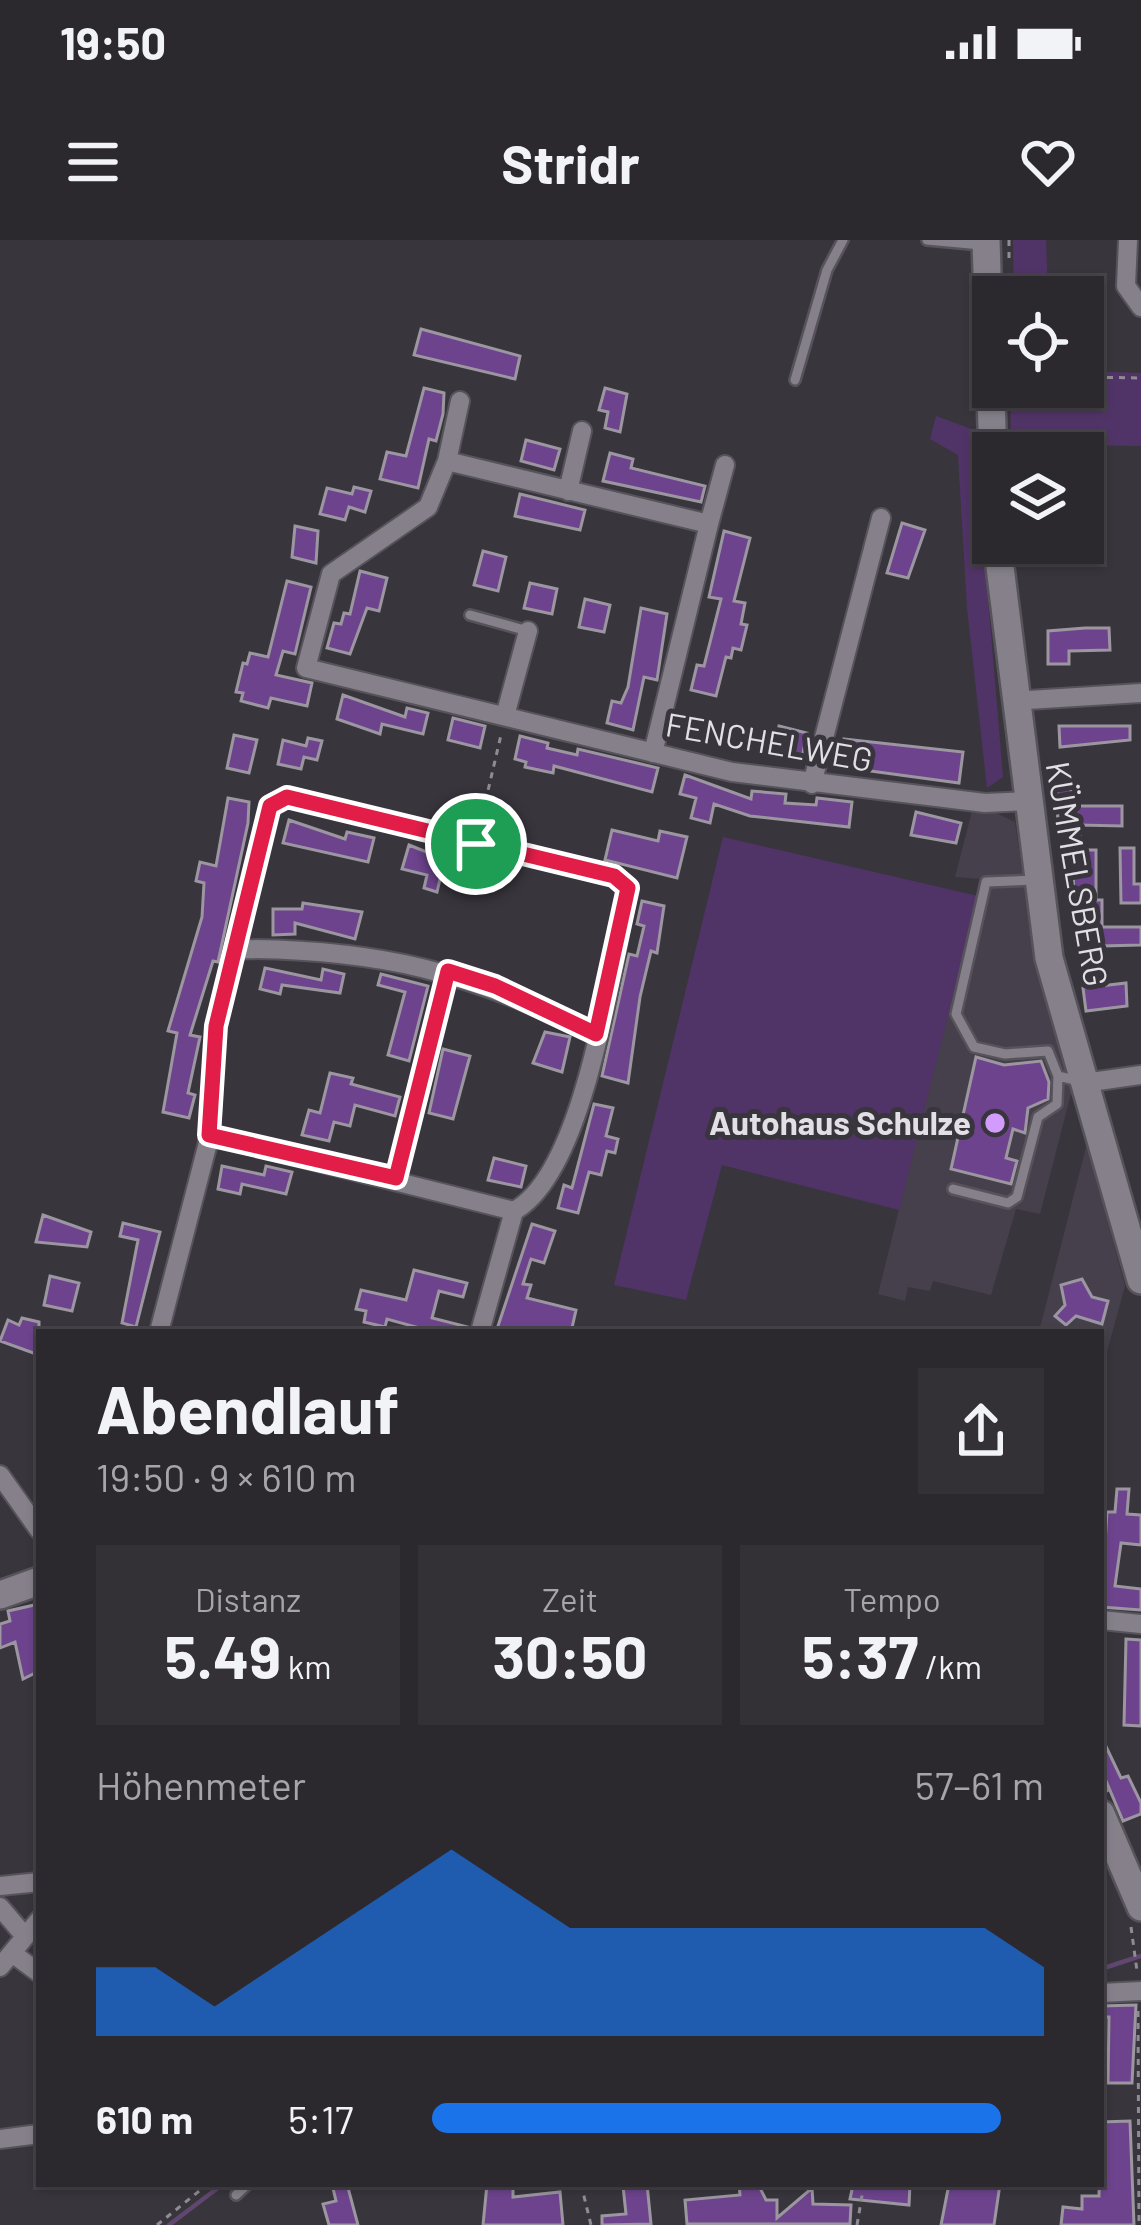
<!DOCTYPE html>
<html lang="de">
<meta charset="utf-8">
<style>
body{margin:0;font-family:Barlow,sans-serif;background:#333036;color:#f1f3f6;height:100vh;display:flex;flex-direction:column;font-size:45px;white-space:nowrap}
*{box-sizing:border-box;margin:0}
p{font-size:39px;color:#a6a6aa}
.icon{flex:none;width:66px;height:66px;fill:none;stroke:currentColor;stroke-width:2;stroke-linecap:round;stroke-linejoin:round}
.map{position:relative;flex:1;overflow:hidden}
.details{position:absolute;left:36px;top:1089px;width:1068px;height:858px;display:flex;flex-direction:column;background:#2b282e;border-radius:0px;box-shadow:0 3px 9px #0004,0 0 0 3px #47444a}
.details>*{flex:none}
.controls{position:absolute;left:972px;top:36px;display:grid;gap:24px}
.controls a{display:grid;place-items:center;width:132px;height:132px;border-radius:0px;background:#2b282e;box-shadow:0 3px 9px #0004,0 0 0 3px #47444a;font-size:60px}
.pin{position:absolute;display:grid;place-items:center;width:102px;height:102px;color:#fff;margin:-51px;border:6px solid #fff;border-radius:50%;box-shadow:0 3px 12px #0007}
.round{display:grid;place-items:center;flex:none;width:126px;height:126px;border-radius:0px;background:#333036}
.summary{display:flex;align-items:center;justify-content:space-between;height:204px;padding:0 60px}
h1{font-size:66px;font-weight:700;line-height:90px}
.stats{display:grid;grid-template-columns:repeat(3,1fr);gap:18px;height:204px;padding:12px 60px}
.stats div{display:grid;align-content:center;border-radius:0px;background:#333036;text-align:center}
.stats b{font-size:60px;font-weight:700}
.stats small{font-size:33px;font-weight:400}
.stats p{font-size:33px}
.chart{height:336px;padding:24px 60px}
.chart p{display:flex;justify-content:space-between}
.chart svg{width:100%;height:216px;margin-top:12px;fill:#1a73e8;opacity:.7}
ul{padding:0 60px;list-style:none;font-size:39px}
li{display:grid;grid-template-columns:192px 144px 1fr;align-items:center;height:90px}
li i{height:30px;border-radius:15px;background:#1a73e8}
.status{display:flex;justify-content:space-between;align-items:center;height:84px;padding:0 60px;background:#2b282e;direction:ltr}
.status svg{height:33px;fill:currentColor}
header{display:flex;justify-content:space-between;align-items:center;height:156px;padding:0 60px;background:#2b282e;font-size:54px;font-weight:700}
.map>svg:first-child{display:block}
.built{fill:#463f4c}
.green{fill:#513467}
.lines{fill:none;stroke-linecap:round;stroke-linejoin:round}
.stream{stroke:#60476f;stroke-width:4.5}
.building{fill:#6d438d;stroke:#9b96a0;stroke-width:3}
.service-casing{stroke:#57535a;stroke-width:14}
.minor-casing{stroke:#57535a;stroke-width:22}
.secondary-casing{stroke:#57535a;stroke-width:32}
.path{stroke:#908c93;stroke-width:3;stroke-dasharray:6 6;stroke-linecap:butt}
.service{stroke:#85808a;stroke-width:9}
.minor{stroke:#85808a;stroke-width:18}
.secondary{stroke:#85808a;stroke-width:27}
.route-casing{stroke:#fff;stroke-width:24}
.route{stroke:#e11d48;stroke-width:15}
.poi-dot{fill:#d29cfd;stroke:#39353d;stroke-width:4.5}
.labels{text-anchor:middle;stroke-width:10;stroke-linejoin:round;paint-order:stroke}
.street-label{font-size:33px;fill:#e3e0e5;stroke:#39353d}
.poi-label{font-size:33px;font-weight:bold;fill:#e3e0e5;stroke:#39353d;text-anchor:end}
</style>
<div class="status"><b>19:50</b><svg viewBox="0 0 49 12"><path d="M0 12V9h3v3zM5 12V6h3v6zM10 12V3h3v9zM15 12V0h3v12zM26 1h20v11H26zM47 4h2v5h-2z"/></svg></div>
<header><svg class="icon" aria-label="menu" viewBox="0 0 24 24"><path d="M4 6h16M4 12h16M4 18h16"/></svg>Stridr<svg class="icon" aria-label="heart" viewBox="0 0 24 24"><path d="M12 20l-8-8c-3-5 5-10 8-4 3-6 11-1 8 4z"/></svg></header>
<div class="map">
<svg width="1141" height="1985" viewBox="0 0 1141 1985">
<rect width="100%" height="100%" fill="#39353d"/>
<path class="built" d="M972,571H992L1015,582L1033,705L1072,850L1040,974L1016,969L991,1055L933,1041L930,1051L908,1047L905,1061L878,1054L981,639L955,637Z
M1087,903L1125,1046L1101,1134V1092H1039Z"/>
<path class="green" d="M1013,0H1046L1048,57H1014Z
M1083,131L1141,133V206L1011,204L1010,147H1083Z
M936,176L974,190L1003,537L987,548L967,368L958,215L930,199Z
M723,597L978,656L899,970L722,925L686,1060L614,1045Z"/>
<g class="lines">
<path class="stream" d="M1101,1729L1141,1716
M169,1985L223,1944"/>
</g>
<path class="building" d="M421,89L520,116L515,139L414,115Z
M424,148L444,153L443,174L436,201L429,199L418,248L380,239L387,212L406,216Z
M605,148L627,154L620,192L605,188L608,172L599,170Z
M526,200L560,209L554,230L521,221Z
M610,213L633,219L631,228L705,246L701,262L603,241Z
M354,247L371,251L365,272L349,267L345,280L320,274L327,248L352,254Z
M520,254L585,270L580,290L515,276Z
M1083,278H1100L1099,321H1074V303H1083Z
M902,283L925,290L908,338L887,333Z
M295,286L318,291L316,323L292,317Z
M724,291L750,298L734,361L745,363L741,384L747,385L741,410L733,408L731,418L726,417L716,456L691,450L697,425L704,426L721,359L709,357Z
M483,311L506,317L498,351L474,345Z
M360,331L387,338L379,371L367,368L350,414L327,408L334,383L341,384L344,373L350,374Z
M287,341L311,347L295,414L283,411L276,435L312,443L307,466L271,458L268,468L241,461L243,453L236,452L243,423L247,424L250,413L268,417Z
M530,343L557,349L552,374L524,368Z
M585,359L610,365L604,392L579,387Z
M641,368L667,374L657,440L644,437L633,490L607,483L612,461L621,463L628,447Z
M1085,388H1109L1110,410L1069,411V424H1048V391Z
M343,455L405,477L407,468L428,473L423,494L382,484L380,494L337,479Z
M453,478L485,486L480,508L448,500Z
M779,486L807,493L802,518L774,511Z
M1059,486H1130V500L1060,507Z
M234,495L257,500L249,533L227,528Z
M520,496L548,503L547,508L577,515L578,509L658,528L652,552L554,526L553,533L525,527L526,522L515,519Z
M308,498L322,501L317,520L304,517L301,529L278,524L283,500L306,506Z
M844,499L963,512L959,543L841,527Z
M685,535L751,559L752,551L786,554L785,563L816,565L817,558L852,562L849,587L750,576L714,564L710,583L691,578L696,558L680,554Z
M1057,546H1071V566H1122V586L1080,585V595H1058Z
M228,558L249,562L248,583L218,722L213,721L190,795L200,797L188,853L195,855L189,878L163,872L177,793L168,791L202,677L204,643L196,641L200,622L216,626Z
M916,572L961,583L956,603L911,595Z
M289,580L345,599L347,592L374,598L368,622L283,603Z
M612,590L658,601L660,591L687,597L677,638L605,620Z
M409,605L457,624L459,617L481,623L476,643L441,635L437,652L424,648L427,635L402,629Z
M1120,608H1134V644H1141V663H1121Z
M1073,610H1096V660H1102V687H1141V705L1102,706V725H1089V681H1074Z
M642,661L664,666L657,713L651,711L640,757L628,843L602,836L629,714L637,716L644,686L637,684Z
M303,663L362,672L355,699L295,683V694L273,695V669H302Z
M265,728L321,740L323,729L344,734L340,753L282,745L280,754L260,749Z
M381,734L428,746L409,821L388,815L405,752L378,745Z
M1126,743L1127,766L1086,771L1083,748Z
M545,792L570,797L562,832L533,823Z
M443,809L470,816L453,879L429,873Z
M976,817L1004,825L1041,821L1049,842L1048,859L1028,868L1025,893L1013,889L1006,918L1017,921L1011,944L951,929Z
M330,833L353,838L351,844L400,857L395,876L355,865L350,886L334,882L329,901L302,895L309,870L320,873Z
M594,864L613,868L606,896L618,899L615,913L607,911L601,935L589,932L578,973L558,968L564,945L572,948Z
M494,918L526,926L521,947L488,940Z
M222,926L264,935L266,926L292,932L286,954L242,944L240,954L218,949Z
M43,975L91,992L87,1007L36,1002Z
M123,983L160,992L136,1087L122,1083L138,1000L120,996Z
M532,984L555,991L544,1023L531,1019L523,1044L531,1045L527,1058L576,1070L571,1092H496Z
M414,1030L467,1043L463,1057L439,1051L432,1078L468,1087L467,1092H434L387,1079L385,1087L364,1082L366,1071L356,1069L361,1050L406,1060Z
M50,1036L79,1043L72,1071L44,1065Z
M1082,1039L1092,1057L1108,1061L1102,1084L1076,1076L1066,1085L1055,1076L1065,1065L1061,1045Z
M22,1078L39,1082V1115L0,1101L8,1080L19,1085Z
M1117,1249H1129L1127,1274L1141,1275V1305L1121,1303L1115,1346L1141,1349V1370L1101,1367L1107,1272H1115Z
M39,1364V1431L23,1439L15,1402L0,1408V1384L10,1381L8,1371Z
M1126,1399L1141,1400V1486L1124,1485Z
M1101,1496L1121,1538L1128,1536L1141,1563V1574L1123,1581L1101,1529Z
M1136,1765L1132,1843H1108L1109,1777H1101V1766Z
M1130,1881L1134,1985H1061L1063,1967L1082,1969V1956H1099L1101,1882Z
M332,1944H347L358,1985H329L323,1964L336,1961Z
M487,1944H513V1957L560,1952L563,1985H483Z
M647,1944L651,1984L602,1985V1976L626,1974L623,1946Z
M739,1944H758L766,1960H777V1978L812,1948L813,1964L851,1965L850,1984H687L685,1960L740,1955Z
M896,1944H910L909,1965L850,1959L853,1945Z
M949,1944H1000L994,1985H941Z"/>
<g class="lines">
<defs>
<path id="service" d="M927,0L981,5
M795,140L827,30L843,0
M470,375L528,391
M1035,640L986,642L956,774L974,807L1005,814L1048,811L1058,836
M953,949L1008,963L1017,957L1038,877L1057,864L1058,836L1079,841
M236,1955L248,1944"/>
<path id="minor" d="M1128,0L1126,46L1141,67
M447,221L460,161
M568,251L582,191
M709,284L725,225
M1013,461L1141,453
M505,476L528,391
M653,513L709,284L447,221L428,267L331,334L306,428L732,532L985,563L1026,561
M812,544L881,278
M238,709C379,709 470,732 596,794
M1084,843L1141,835
M210,895L514,971
M396,938L448,732
M159,1092L210,895L216,786L270,566L287,557L614,636L628,648C611,728 585,932 514,971L480,1092
M0,1235L39,1290
M1101,1380L1141,1384
M0,1646L39,1642
M0,1667L23,1694
M12,1713L39,1733
M0,1727L39,1680
M1101,1753L1141,1751
M0,1899L39,1894"/>
<path id="secondary" d="M986,0L993,219
M997,303L1049,718L1141,1040
M0,1355L39,1341
M1101,1574L1141,1667"/>
</defs>
<use href="#service" class="service-casing"/>
<use href="#minor" class="minor-casing"/>
<use href="#secondary" class="secondary-casing"/>
<path class="path" d="M1009,0V19
M1083,137L1141,138
M981,239L983,284
M480,585L501,495
M1101,1537L1108,1552
M1131,1687L1137,1731
M1138,1771L1139,1985
M581,1944L591,1985
M157,1985L208,1944
M857,1985L864,1944"/>
<use href="#service" class="service"/>
<use href="#minor" class="minor"/>
<use href="#secondary" class="secondary"/>
</g>
<g class="lines">
<defs>
<path id="route" d="M287,557L614,636L628,648L596,794L495,746L448,731L396,938L209,895L216,786L270,566Z"/>
</defs>
<use href="#route" class="route-casing"/>
<use href="#route" class="route"/>
</g>
<circle class="poi-dot" cx="995" cy="883" r="12"/>
<g class="labels">
<g class="street-label">
<text transform="translate(769 502) rotate(10)" y="12">FENCHELWEG</text>
<text transform="translate(1077 634) rotate(80)" y="12">KÜMMELSBERG</text>
</g>
<g class="poi-label">
<text x="971" y="895">Autohaus Schulze</text>
</g>
</g>
</svg>
<div class="controls">
<a><svg class="icon" aria-label="locate" viewBox="0 0 24 24"><circle cx="12" cy="12" r="6"/><path d="M12 2v4M12 18v4M2 12h4M18 12h4"/></svg></a>
<a><svg class="icon" aria-label="layers" viewBox="0 0 24 24"><path d="M12 4l9 5-9 5-9-5zM3 14l9 5 9-5"/></svg></a>
</div>
<div class="pin" style="left:476px;top:604px;background:#1e9e55"><svg class="icon" aria-label="arrive" viewBox="0 0 24 24"><path d="M6 21V4h12l-3 4 3 4H6"/></svg></div>
<section class="details">
<div class="summary"><div><h1>Abendlauf</h1><p>19:50 · 9 × 610 m</p></div><a class="round"><svg class="icon" aria-label="share" viewBox="0 0 24 24"><path d="M12 15V3M7 8l5-5 5 5M5 13v7h14v-7"/></svg></a></div>
<div class="stats">
<div><p>Distanz</p><b>5.49<small> km</small></b></div>
<div><p>Zeit</p><b>30:50</b></div>
<div><p>Tempo</p><b>5:37<small> /km</small></b></div>
</div>
<div class="chart"><p><span>Höhenmeter</span>57–61 m</p>
<svg viewBox="0 0 160 44" preserveAspectRatio="none"><path d="M0 44V30L10 30L20 38L30 30L40 22L50 14L60 6L70 14L80 22L90 22L100 22L110 22L120 22L130 22L140 22L150 22L160 30V44z"/></svg>
</div>
<ul>
<li><b>610 m</b>5:17<i style="width:93%"></i></li>
</ul>
</section>
</div>
